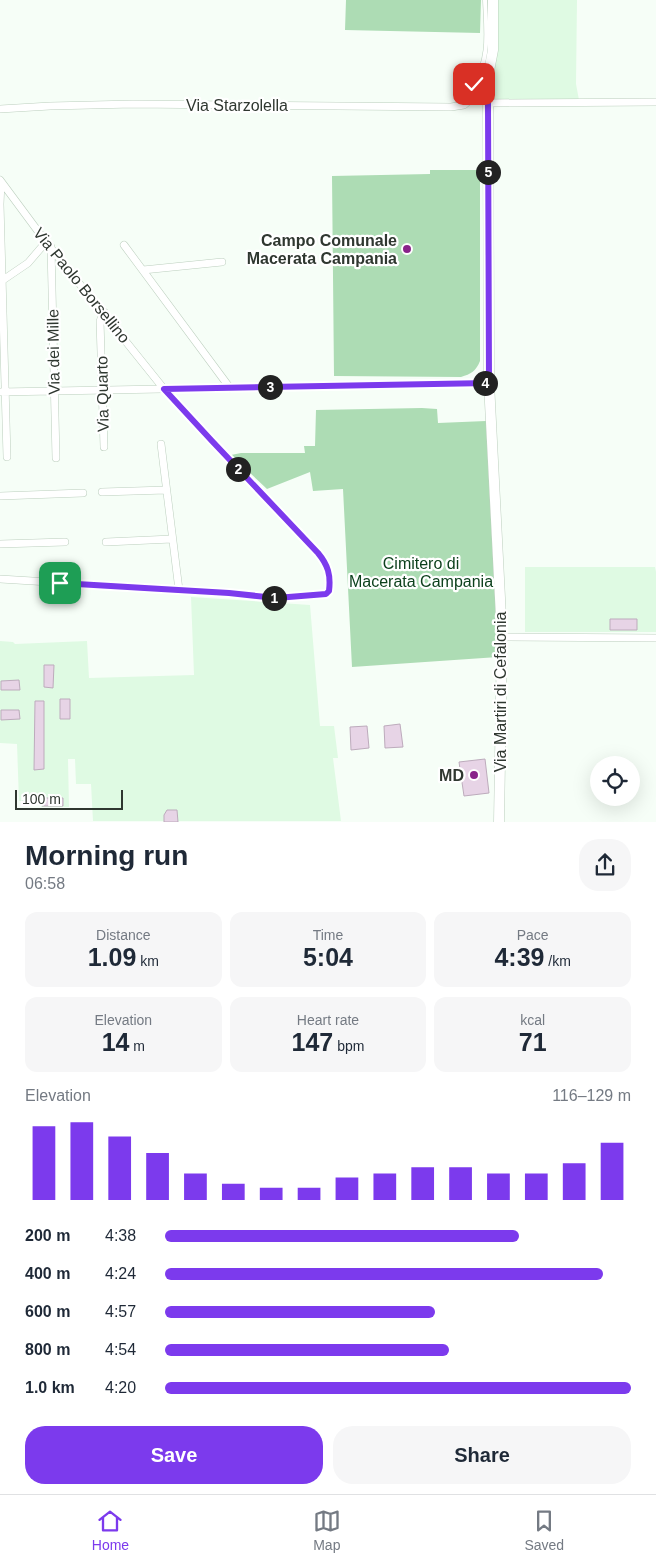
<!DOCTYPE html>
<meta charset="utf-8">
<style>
body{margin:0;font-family:Arial,sans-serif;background:#f6f6f7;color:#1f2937;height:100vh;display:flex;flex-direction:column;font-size:19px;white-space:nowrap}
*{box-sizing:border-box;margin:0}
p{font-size:16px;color:#747a83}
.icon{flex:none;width:28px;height:28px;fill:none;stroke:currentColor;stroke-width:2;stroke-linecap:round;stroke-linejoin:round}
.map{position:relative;height:822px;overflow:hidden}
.panel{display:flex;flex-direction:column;background:#fff;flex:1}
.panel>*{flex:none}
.controls{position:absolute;left:590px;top:756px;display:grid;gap:10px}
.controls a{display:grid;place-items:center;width:50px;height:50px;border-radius:50%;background:#fff;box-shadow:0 5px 20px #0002;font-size:25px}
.scale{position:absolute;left:15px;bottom:12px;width:108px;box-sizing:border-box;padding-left:5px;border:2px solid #2f3730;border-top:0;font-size:14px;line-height:18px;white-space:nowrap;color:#2f3730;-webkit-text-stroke:4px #fff;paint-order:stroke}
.pin{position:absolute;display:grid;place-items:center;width:42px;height:42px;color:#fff;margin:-21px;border-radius:10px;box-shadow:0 2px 8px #0006}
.km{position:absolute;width:25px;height:25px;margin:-12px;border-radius:50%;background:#222;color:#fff;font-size:14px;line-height:25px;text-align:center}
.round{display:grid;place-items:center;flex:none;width:52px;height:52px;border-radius:20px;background:#f6f6f7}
.headline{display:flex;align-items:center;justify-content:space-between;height:85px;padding:0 25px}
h1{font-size:28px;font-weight:800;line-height:38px}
.metrics{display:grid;grid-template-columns:repeat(3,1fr);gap:8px;height:85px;padding:5px 25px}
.metrics div{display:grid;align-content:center;border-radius:12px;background:#f6f6f7;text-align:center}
.metrics b{font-size:25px;font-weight:800}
.metrics small{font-size:14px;font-weight:400}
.metrics p{font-size:14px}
.chart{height:140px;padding:10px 25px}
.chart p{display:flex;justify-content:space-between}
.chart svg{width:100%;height:90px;margin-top:5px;stroke:#7c3aed;stroke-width:6}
.cta{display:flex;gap:10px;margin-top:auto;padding:10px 25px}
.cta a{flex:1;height:58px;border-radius:20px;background:#7c3aed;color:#fff;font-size:20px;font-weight:800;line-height:58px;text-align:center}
.cta a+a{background:#f6f6f7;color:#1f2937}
ul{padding:0 25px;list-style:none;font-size:16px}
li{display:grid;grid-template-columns:80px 60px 1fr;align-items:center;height:38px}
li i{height:12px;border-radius:6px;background:#7c3aed}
.tabs{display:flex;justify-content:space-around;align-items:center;height:70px;border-top:1px solid #e0e1e3;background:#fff;font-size:14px;color:#747a83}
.tabs a{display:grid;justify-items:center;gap:2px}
.tabs .selected{color:#7c3aed}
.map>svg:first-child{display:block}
.built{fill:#dffae3}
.green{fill:#addcb4}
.building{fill:#e7d4e6;stroke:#bdabbc}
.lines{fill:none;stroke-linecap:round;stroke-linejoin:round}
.lane-casing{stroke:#bccfbe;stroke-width:5}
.street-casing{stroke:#bccfbe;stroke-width:8}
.secondary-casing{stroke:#bccfbe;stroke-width:11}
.lane{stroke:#fff;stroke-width:4}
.street{stroke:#fff;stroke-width:7}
.secondary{stroke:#fff;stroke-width:10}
.route-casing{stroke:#fff;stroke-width:10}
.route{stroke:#7c3aed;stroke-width:6}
.poi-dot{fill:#89238a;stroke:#fff;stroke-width:2}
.labels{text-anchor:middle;stroke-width:4.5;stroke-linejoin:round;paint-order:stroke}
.street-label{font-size:16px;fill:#2f3730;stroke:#fff}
.poi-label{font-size:16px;font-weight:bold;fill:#2f3730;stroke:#fff;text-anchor:end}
.park-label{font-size:16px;fill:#0d411d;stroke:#fff}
</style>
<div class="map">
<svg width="656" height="822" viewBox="0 0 656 822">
<rect width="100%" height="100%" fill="#f6fef7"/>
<path class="built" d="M497,0H577L576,84L579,100L491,102L498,34Z
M525,567H655L656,572V632H525Z
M191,597L310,605L320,726H334L338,758H333L341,821H93L91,784H76L75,759H68L69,807H41V800L19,801L17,744L0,743V641L13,642L15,644L87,641L89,678L194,675Z"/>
<path class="green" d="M346,0H481L480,33L345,30Z
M430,170H480V361C476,371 471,374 461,377L334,376L332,176L430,174Z
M422,408L437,409L438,423L486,421L498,657L352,667L343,489L313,491L310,472L267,489L231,455L241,453H305L304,446H315L316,410Z"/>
<path class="building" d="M610,619H637V630H610Z
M44,665H54L53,688L44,687Z
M19,680L20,690H1V681Z
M60,699H70V719H60Z
M35,701H44V769L34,770Z
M1,710H19L20,719L1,720Z
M400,724L403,747L385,748L384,726Z
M367,726L369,748L351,750L350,727Z
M485,759L489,793L464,796L459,762Z
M42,798H63V806H42Z
M167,810H177L178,822H164V815Z"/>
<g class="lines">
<defs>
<path id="lane" d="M473,84C491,59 486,29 485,0"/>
<path id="street" d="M488,103L656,102
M0,109L50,106L133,104L451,107L464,105L472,98
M0,180L46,242L164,389L212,441L318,553C328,565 331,575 329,591L326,594L276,598L229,593L0,579
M1,182L0,204L7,457
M124,245L230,388
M51,247L56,458
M143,270L222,262
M0,282L28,263L46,242
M104,312L100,321L104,447
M0,392L489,383
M161,444L179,590
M102,492L166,490
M0,496L83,493
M106,542L172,539
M0,544L65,542
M502,637L656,638"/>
<path id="secondary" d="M493,0V50L488,76L489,383L502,637L499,822
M467 91a7 7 0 1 1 14 0a7 7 0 1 1-14 0Z"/>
</defs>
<use href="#lane" class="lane-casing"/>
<use href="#street" class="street-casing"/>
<use href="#secondary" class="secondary-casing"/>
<use href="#lane" class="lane"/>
<use href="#street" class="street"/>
<use href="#secondary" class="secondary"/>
</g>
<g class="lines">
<defs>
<path id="route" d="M60,583L229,593L276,598L326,594L329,591C331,575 328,565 318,553L212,441L164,389L489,383L488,103L480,96L481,91L480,87L474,84"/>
</defs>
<use href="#route" class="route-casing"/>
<use href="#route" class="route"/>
</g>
<g class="poi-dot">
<circle cx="407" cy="249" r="5"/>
<circle cx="474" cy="775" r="5"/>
</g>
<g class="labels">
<g class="street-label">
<text x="237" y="111">Via Starzolella</text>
<text transform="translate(82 285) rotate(51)" y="6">Via Paolo Borsellino</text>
<text transform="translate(53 352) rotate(-91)" y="6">Via dei Mille</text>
<text transform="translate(102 394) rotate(-91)" y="6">Via Quarto</text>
<text transform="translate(500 692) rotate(-90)" y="6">Via Martiri di Cefalonia</text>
</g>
<g class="poi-label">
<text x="397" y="246">Campo Comunale<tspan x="397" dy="18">Macerata Campania</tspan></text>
<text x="464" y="781">MD</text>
</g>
<g class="park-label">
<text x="421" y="569">Cimitero di<tspan x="421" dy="18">Macerata Campania</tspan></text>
</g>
</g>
</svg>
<div class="controls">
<a><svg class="icon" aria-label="locate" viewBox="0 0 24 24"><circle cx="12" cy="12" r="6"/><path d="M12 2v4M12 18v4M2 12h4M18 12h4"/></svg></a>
</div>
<div class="scale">100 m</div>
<div class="pin" style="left:60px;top:583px;background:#1e9e55"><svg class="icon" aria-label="arrive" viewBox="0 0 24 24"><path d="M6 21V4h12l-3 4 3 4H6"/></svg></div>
<div class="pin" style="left:474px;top:84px;background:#d93025"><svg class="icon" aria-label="check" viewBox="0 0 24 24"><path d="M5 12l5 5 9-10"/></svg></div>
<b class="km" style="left:274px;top:598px">1</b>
<b class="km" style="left:238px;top:469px">2</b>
<b class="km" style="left:270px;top:387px">3</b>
<b class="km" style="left:485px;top:383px">4</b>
<b class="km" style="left:488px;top:172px">5</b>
</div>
<section class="panel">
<div class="headline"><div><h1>Morning run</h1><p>06:58</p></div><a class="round"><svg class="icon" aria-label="share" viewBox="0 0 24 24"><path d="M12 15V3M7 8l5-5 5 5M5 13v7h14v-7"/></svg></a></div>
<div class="metrics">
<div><p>Distance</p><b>1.09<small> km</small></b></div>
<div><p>Time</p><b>5:04</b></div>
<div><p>Pace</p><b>4:39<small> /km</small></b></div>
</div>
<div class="metrics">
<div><p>Elevation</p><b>14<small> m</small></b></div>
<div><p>Heart rate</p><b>147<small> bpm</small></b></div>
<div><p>kcal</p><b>71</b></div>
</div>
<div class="chart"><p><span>Elevation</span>116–129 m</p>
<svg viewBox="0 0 160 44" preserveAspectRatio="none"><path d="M5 44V8M15 44V6M25 44V13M35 44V21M45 44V31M55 44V36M65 44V38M75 44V38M85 44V33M95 44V31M105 44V28M115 44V28M125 44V31M135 44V31M145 44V26M155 44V16"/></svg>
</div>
<ul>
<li><b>200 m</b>4:38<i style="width:76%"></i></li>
<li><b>400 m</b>4:24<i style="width:94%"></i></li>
<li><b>600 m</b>4:57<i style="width:58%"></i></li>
<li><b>800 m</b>4:54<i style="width:61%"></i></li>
<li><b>1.0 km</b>4:20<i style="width:100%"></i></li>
</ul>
<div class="cta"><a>Save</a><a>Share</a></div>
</section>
<nav class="tabs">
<a class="selected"><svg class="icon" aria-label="home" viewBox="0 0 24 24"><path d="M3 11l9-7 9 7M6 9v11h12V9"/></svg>Home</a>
<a><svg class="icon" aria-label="map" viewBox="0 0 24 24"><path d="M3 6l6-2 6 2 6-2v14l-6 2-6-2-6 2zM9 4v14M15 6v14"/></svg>Map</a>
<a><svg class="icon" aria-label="saved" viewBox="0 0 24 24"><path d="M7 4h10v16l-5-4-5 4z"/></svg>Saved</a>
</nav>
